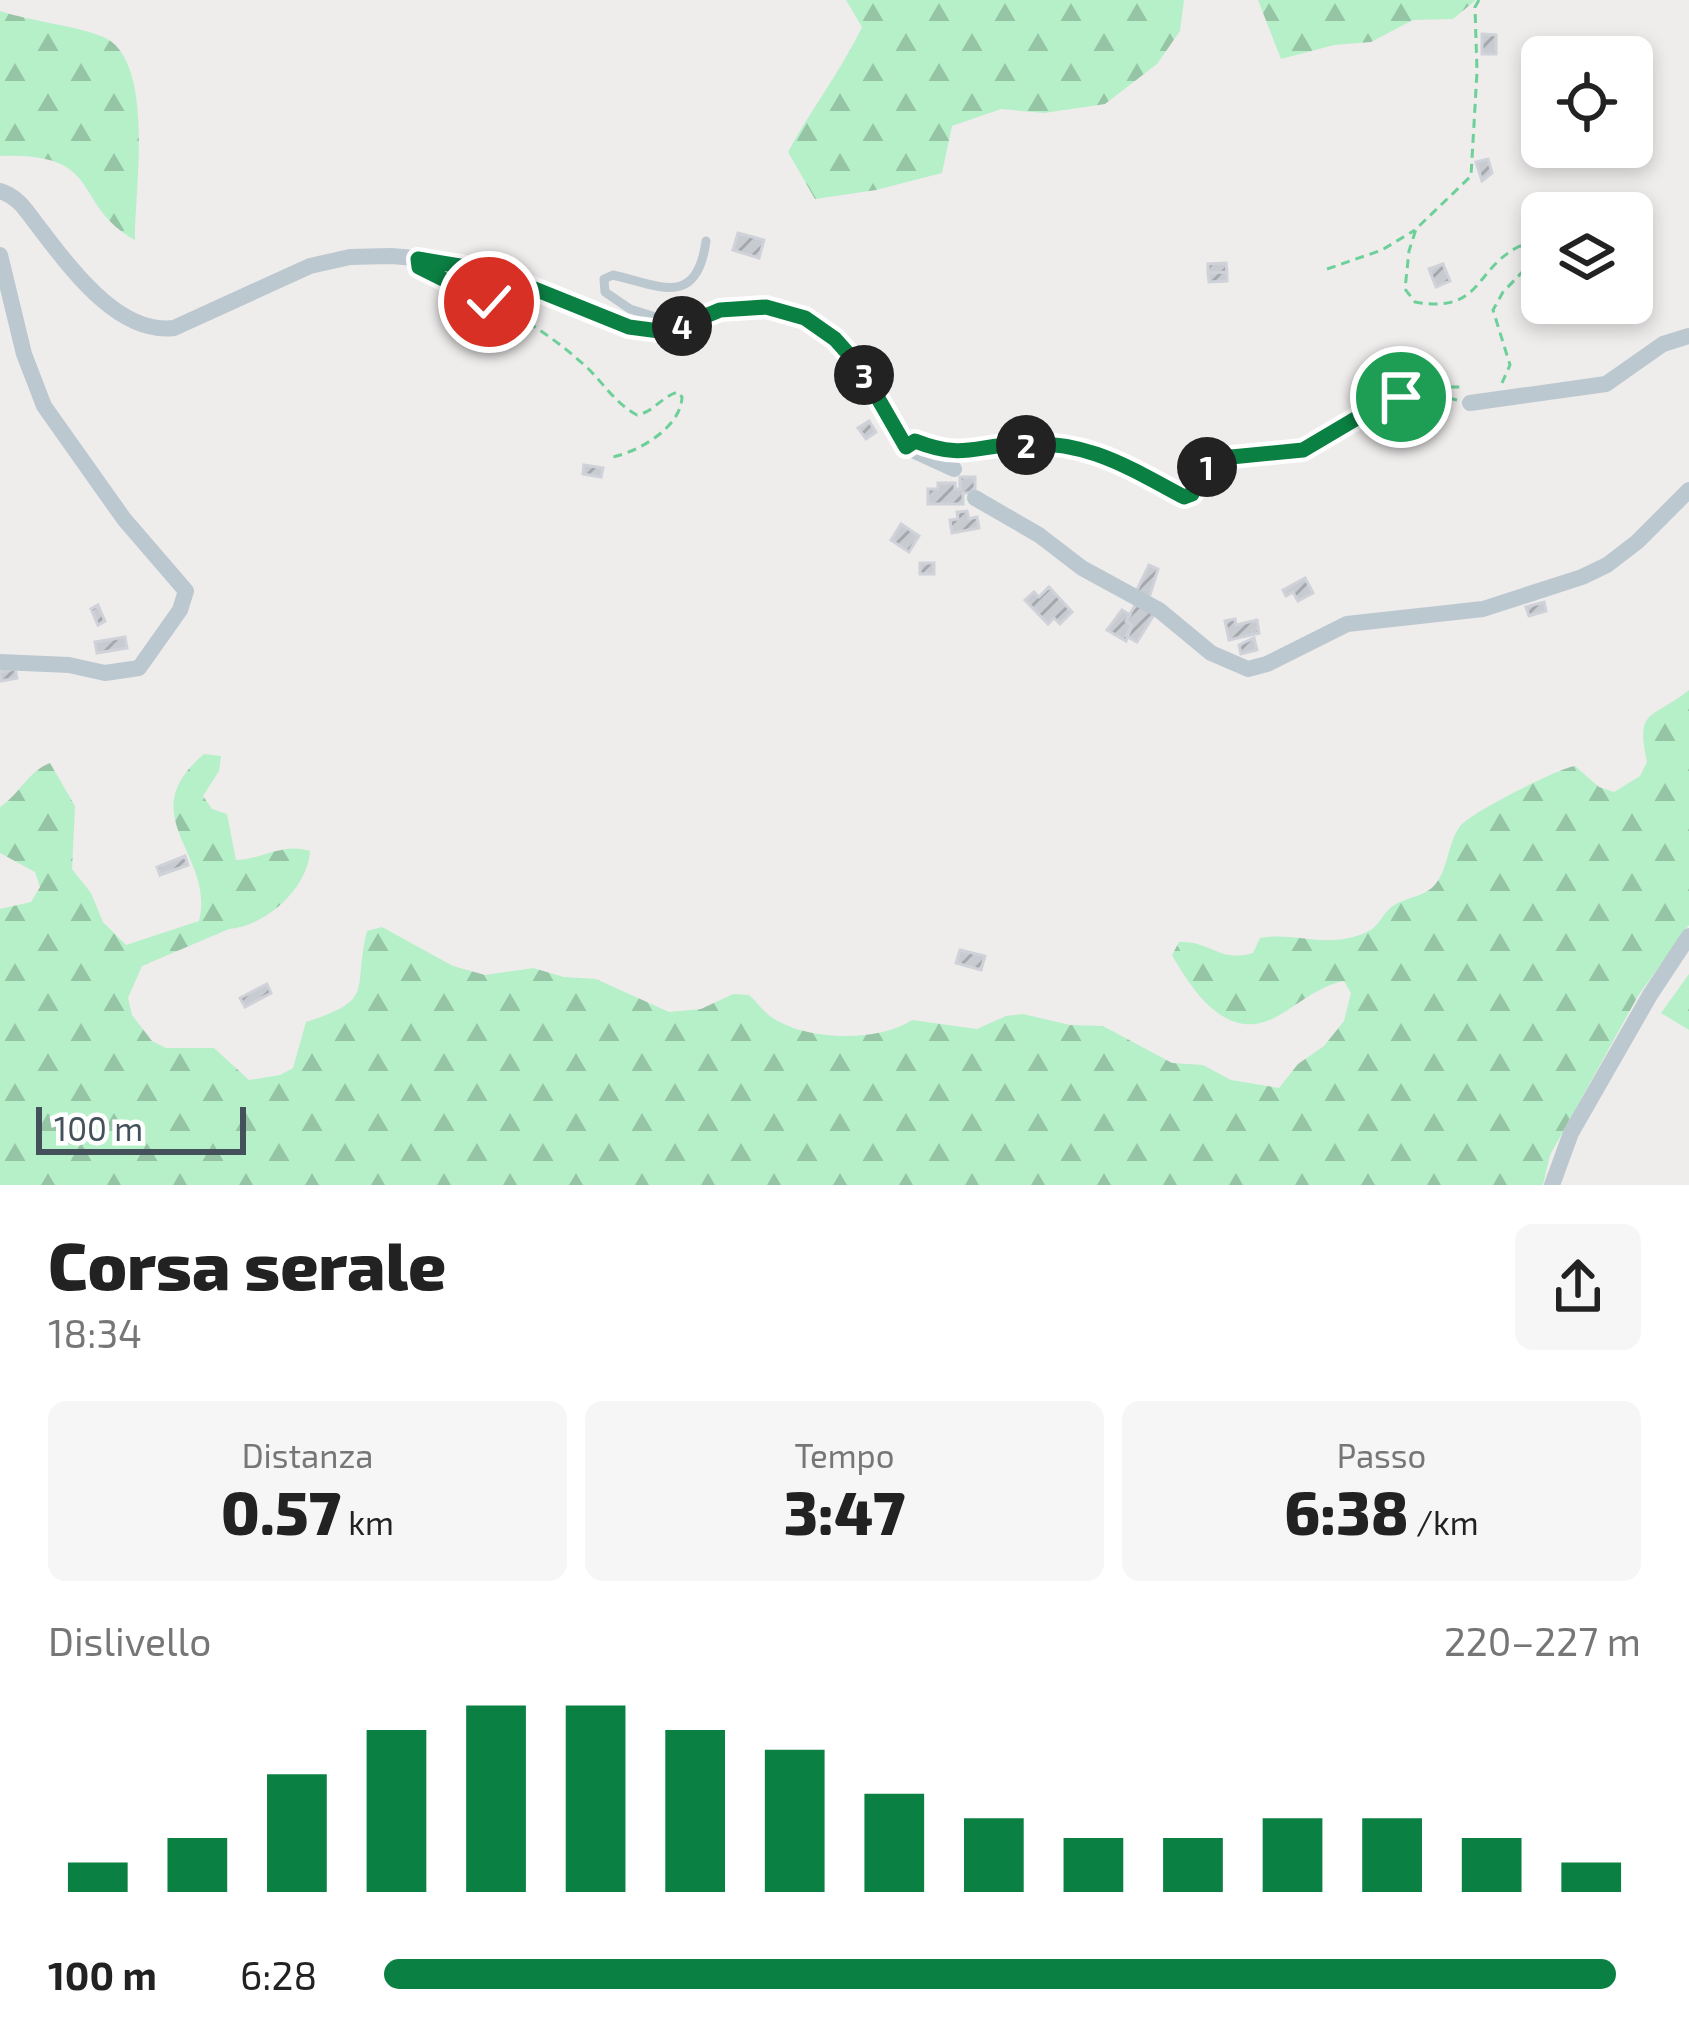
<!DOCTYPE html>
<html lang="it">
<meta charset="utf-8">
<style>
body{margin:0;font-family:"Exo 2",sans-serif;background:#f6f6f6;color:#222;height:100vh;display:flex;flex-direction:column;font-size:45px;white-space:nowrap}
*{box-sizing:border-box;margin:0}
p{font-size:39px;color:#767676}
.icon{flex:none;width:66px;height:66px;fill:none;stroke:currentColor;stroke-width:2;stroke-linecap:round;stroke-linejoin:round}
.map{position:relative;height:1185px;overflow:hidden}
.side{display:flex;flex-direction:column;background:#fff;flex:1}
.side>*{flex:none}
.buttons{position:absolute;left:1521px;top:36px;display:grid;gap:24px}
.buttons a{display:grid;place-items:center;width:132px;height:132px;border-radius:18px;background:#fff;box-shadow:0 6px 18px #0003;font-size:60px}
.scale{position:absolute;left:36px;bottom:30px;width:210px;box-sizing:border-box;padding-left:12px;border:6px solid #44515a;border-top:0;font-size:33px;line-height:42px;white-space:nowrap;color:#44515a;-webkit-text-stroke:9px #fff;paint-order:stroke}
.pin{position:absolute;display:grid;place-items:center;width:102px;height:102px;color:#fff;margin:-51px;border:6px solid #fff;border-radius:50%;box-shadow:0 3px 12px #0007}
.km{position:absolute;width:60px;height:60px;margin:-30px;border-radius:50%;background:#222;color:#fff;font-size:33px;line-height:60px;text-align:center}
.round{display:grid;place-items:center;flex:none;width:126px;height:126px;border-radius:18px;background:#f6f6f6}
.overview{display:flex;align-items:center;justify-content:space-between;height:204px;padding:0 48px}
h1{font-size:66px;font-weight:800;line-height:90px}
.figures{display:grid;grid-template-columns:repeat(3,1fr);gap:18px;height:204px;padding:12px 48px}
.figures div{display:grid;align-content:center;border-radius:18px;background:#f6f6f6;text-align:center}
.figures b{font-size:60px;font-weight:800}
.figures small{font-size:33px;font-weight:400}
.figures p{font-size:33px}
.chart{height:336px;padding:24px 48px}
.chart p{display:flex;justify-content:space-between}
.chart svg{width:100%;height:216px;margin-top:12px;stroke:#0b8043;stroke-width:6}
ul{padding:0 48px;list-style:none;font-size:39px}
li{display:grid;grid-template-columns:192px 144px 1fr;align-items:center;height:90px}
li i{height:30px;border-radius:15px;background:#0b8043}
.map>svg:first-child{display:block}
.forest{fill:url(#forest-firs)}
.building{fill:url(#building-hatch);stroke:#cfd2d8;stroke-width:3}
.lines{fill:none;stroke-linecap:round;stroke-linejoin:round}
.path{stroke:#6dd099;stroke-width:3;stroke-dasharray:9 6;stroke-linecap:butt}
.lane{stroke:#bcc8cf;stroke-width:9}
.street{stroke:#bcc8cf;stroke-width:16}
.route-casing{stroke:#fff;stroke-width:24}
.route{stroke:#0b8043;stroke-width:15}
</style>
<div class="map">
<svg width="1689" height="1185" viewBox="0 0 1689 1185">
<defs>
<pattern id="forest-firs" width="22" height="20" patternUnits="userSpaceOnUse" patternTransform="scale(3)"><rect width="22" height="20" fill="#b6f0c9"/><path d="M5 1l3.5 6h-7zM16 11l3.5 6h-7z" fill="#96c5a6"/></pattern>
<pattern id="building-hatch" width="6" height="6" patternUnits="userSpaceOnUse" patternTransform="scale(3)"><rect width="6" height="6" fill="#c8ccd1"/><path d="M-1 1l2-2M0 6l6-6M5 7l2-2" fill="none" stroke="#a4a8ad"/></pattern>
</defs>
<rect width="100%" height="100%" fill="#efecec"/>
<path class="forest" d="M846,0H1184L1180,31L1157,64L1105,104L1044,113L1001,109L952,126L942,173L876,190L815,199L788,152C811,109 841,71 862,27Z
M1258,0H1476L1453,19L1413,20L1371,42L1334,45L1281,59Z
M0,11C33,22 69,24 101,36C157,56 134,192 135,240C70,204 106,152 0,156Z
M1689,690V925L1638,996L1550,1155L1543,1185H0V909L31,902L40,887L35,872L0,853V807C20,794 28,771 50,763L75,806L72,869L91,893L103,922L126,945L199,921C216,854 130,816 204,754L221,756L219,771L203,796L212,809L227,814L236,860C263,859 283,842 310,851C308,888 266,926 229,929L142,966L128,998L132,1015L152,1041L166,1048H214L249,1080L280,1075L293,1068L306,1022C377,999 352,992 367,931L382,927L453,966L485,975L533,968L564,977L596,979L669,1012L701,1009L733,994L749,995C756,1001 762,1010 770,1016C804,1041 878,1043 912,1020L977,1029L1006,1016L1023,1014L1070,1025L1103,1026L1172,1063L1203,1065L1231,1080L1279,1088L1298,1064L1324,1046L1344,1021L1351,993L1344,981C1318,986 1298,1005 1276,1017C1227,1044 1192,990 1172,955L1179,942C1210,940 1219,963 1253,953L1260,938C1296,931 1328,951 1369,931C1379,926 1384,911 1394,905C1412,895 1430,897 1440,877C1449,861 1449,840 1461,825C1472,812 1559,768 1575,766L1599,787L1614,792L1640,776L1647,762C1635,707 1652,720 1689,690Z
M1689,974V1030L1661,1013Z"/>
<path class="building" d="M1482,34L1496,35V54H1482Z
M1488,159L1492,173L1482,181L1476,162Z
M738,233L764,240L759,258L733,250Z
M1226,263L1227,272L1208,273V264Z
M1443,264L1450,281L1436,287L1429,269Z
M1227,272V281L1209,282L1208,273Z
M869,421L876,432L866,439L858,428Z
M584,465L603,468L601,477L583,474Z
M960,477H975V493H963V504H928V489H938V483H955V489H960Z
M967,511L969,519L977,517L979,528L952,533L950,520L958,519L957,512Z
M901,524L919,536L909,552L891,540Z
M920,563H934V574H920Z
M1149,565L1158,569L1148,601L1135,594Z
M1305,578L1313,593L1298,601L1293,592L1286,596L1283,590Z
M1049,587L1072,612L1060,624L1054,618L1048,624L1025,600L1034,592L1039,597Z
M1137,602L1155,613L1137,642L1126,636L1132,625L1126,621Z
M1544,602L1546,611L1529,616L1526,607Z
M98,605L105,621L98,625L91,609Z
M1122,610L1130,615L1126,621L1132,625L1126,641L1107,630Z
M1235,619L1236,625L1257,620L1259,633L1229,640L1225,621Z
M125,637L127,648L97,653L95,642Z
M1254,638L1257,650L1241,654L1239,645Z
M15,669L17,678L1,681L0,672Z
M185,856L188,865L160,875L157,867Z
M960,950L985,956L981,970L956,963Z
M267,984L271,993L245,1007L240,998Z"/>
<g class="lines">
<path class="path" d="M1479,0L1475,7L1477,72L1471,176L1416,229L1409,251L1405,289L1415,302C1483,314 1473,269 1520,246L1532,248V262L1503,292L1493,310L1510,365L1502,383
M1327,269L1382,250L1415,230
M434,276C485,295 541,326 582,363C602,380 613,402 637,415C654,412 662,396 678,392L682,397C681,427 640,451 613,457
M1457,400L1430,394L1426,387H1463
M956,452C976,454 993,447 1013,444C1078,436 1129,467 1184,497L1192,494L1206,468L1221,458L1303,450L1379,405L1426,392"/>
<path class="lane" d="M678,324L630,309L605,292L604,279L613,275C660,286 697,308 706,241"/>
<path class="street" d="M0,191C20,197 28,214 41,230C72,270 119,335 174,328L310,266L350,257L391,256L451,261L491,271L630,327L667,332L720,310L766,307L804,318L835,339L859,367L906,447L954,469
M0,255L24,354L44,406L124,519L186,591L180,610L139,668L105,673L69,665L0,662
M1470,403L1606,384L1663,344L1689,336
M975,498L1039,535L1082,568L1159,610L1211,653L1248,669L1267,664L1347,624L1483,609L1582,577L1607,565L1637,542L1689,490
M1552,1185L1571,1133L1650,995L1689,936"/>
</g>
<g class="lines">
<defs>
<path id="route" d="M489,302L419,267L418,259L490,271L629,327L667,332L720,310L766,307L805,318L835,339L860,367L906,447L915,441C961,459 972,447 1016,444C1085,439 1126,466 1184,497L1192,494L1206,467L1221,458L1303,450L1379,405L1401,397"/>
</defs>
<use href="#route" class="route-casing"/>
<use href="#route" class="route"/>
</g>
</svg>
<div class="buttons">
<a><svg class="icon" aria-label="locate" viewBox="0 0 24 24"><circle cx="12" cy="12" r="6"/><path d="M12 2v4M12 18v4M2 12h4M18 12h4"/></svg></a>
<a><svg class="icon" aria-label="layers" viewBox="0 0 24 24"><path d="M12 4l9 5-9 5-9-5zM3 14l9 5 9-5"/></svg></a>
</div>
<div class="scale">100 m</div>
<div class="pin" style="left:1401px;top:397px;background:#1e9e55"><svg class="icon" aria-label="arrive" viewBox="0 0 24 24"><path d="M6 21V4h12l-3 4 3 4H6"/></svg></div>
<div class="pin" style="left:489px;top:302px;background:#d93025"><svg class="icon" aria-label="check" viewBox="0 0 24 24"><path d="M5 12l5 5 9-10"/></svg></div>
<b class="km" style="left:1207px;top:467px">1</b>
<b class="km" style="left:1026px;top:445px">2</b>
<b class="km" style="left:864px;top:375px">3</b>
<b class="km" style="left:682px;top:326px">4</b>
</div>
<section class="side">
<div class="overview"><div><h1>Corsa serale</h1><p>18:34</p></div><a class="round"><svg class="icon" aria-label="share" viewBox="0 0 24 24"><path d="M12 15V3M7 8l5-5 5 5M5 13v7h14v-7"/></svg></a></div>
<div class="figures">
<div><p>Distanza</p><b>0.57<small> km</small></b></div>
<div><p>Tempo</p><b>3:47</b></div>
<div><p>Passo</p><b>6:38<small> /km</small></b></div>
</div>
<div class="chart"><p><span>Dislivello</span>220–227 m</p>
<svg viewBox="0 0 160 44" preserveAspectRatio="none"><path d="M5 44V38M15 44V33M25 44V20M35 44V11M45 44V6M55 44V6M65 44V11M75 44V15M85 44V24M95 44V29M105 44V33M115 44V33M125 44V29M135 44V29M145 44V33M155 44V38"/></svg>
</div>
<ul>
<li><b>100 m</b>6:28<i style="width:98%"></i></li>
</ul>
</section>
